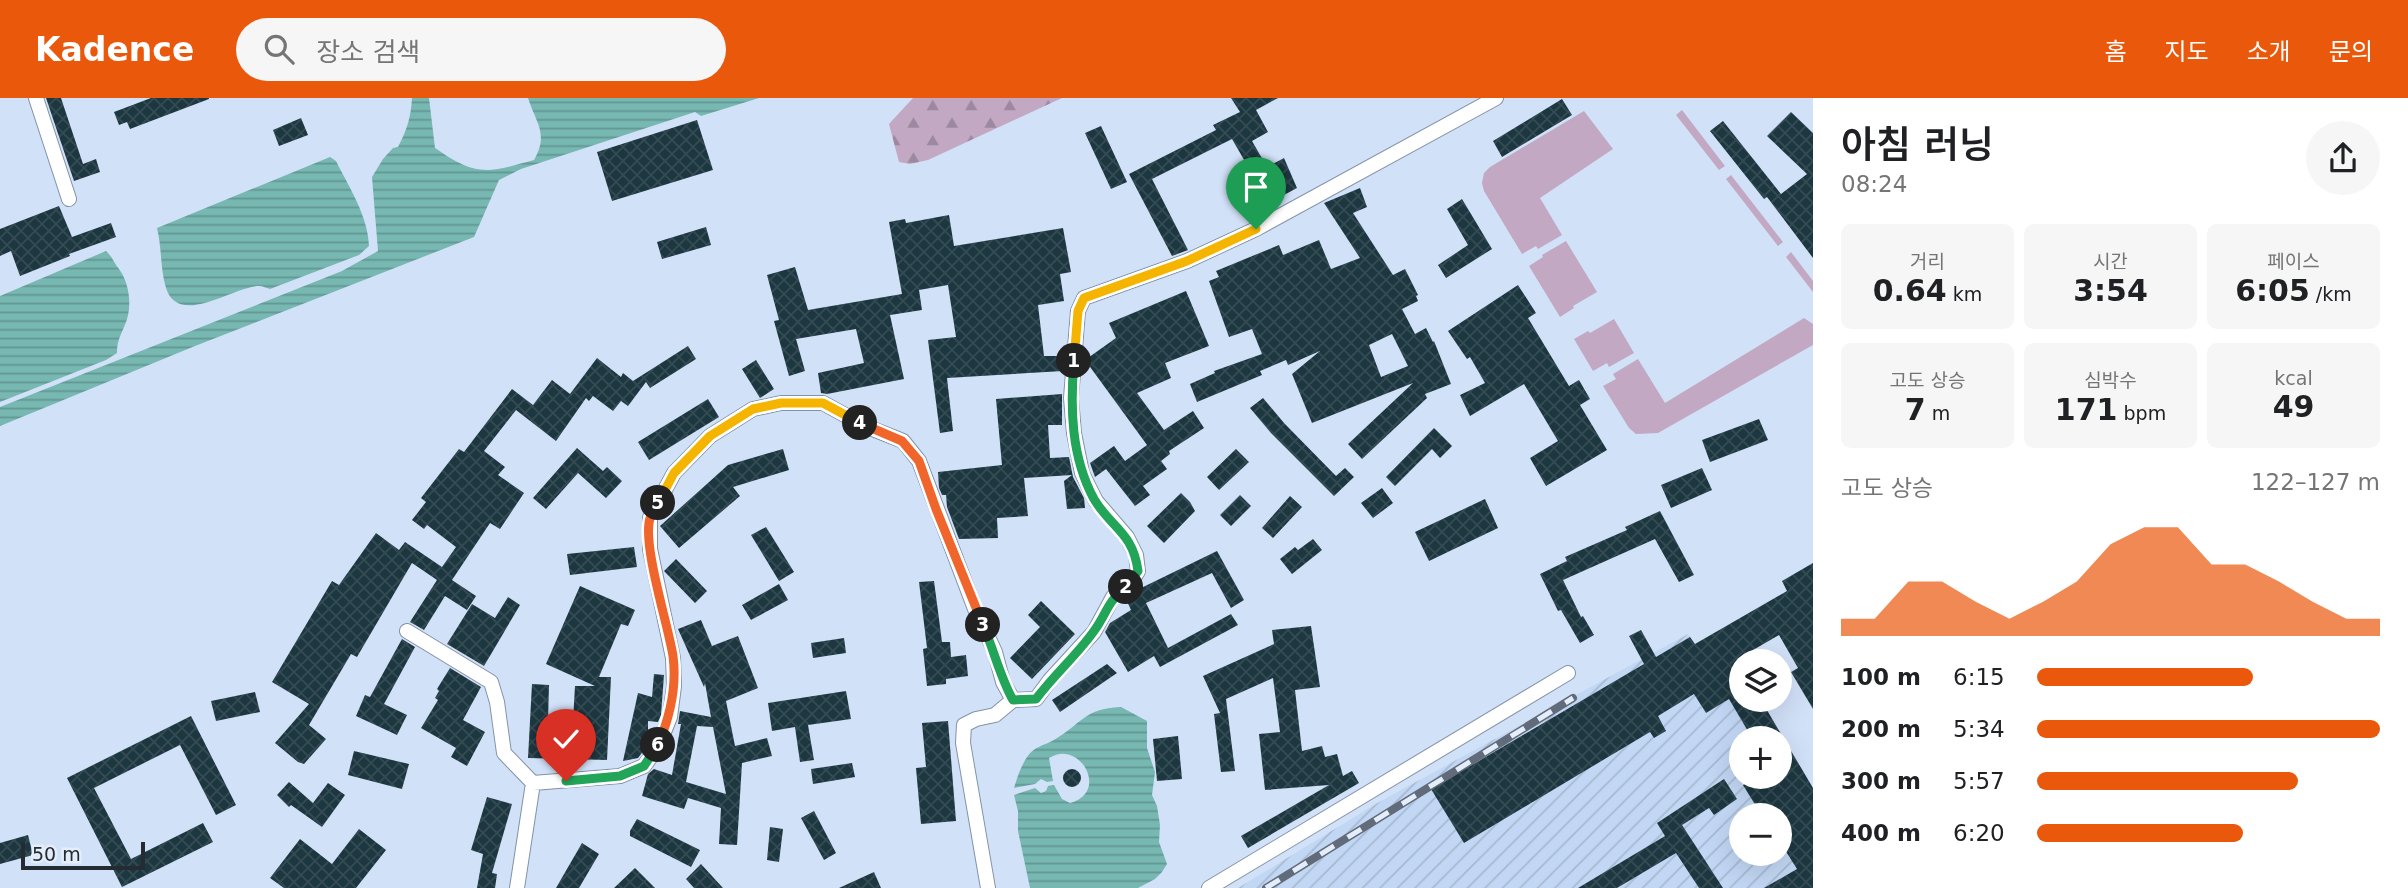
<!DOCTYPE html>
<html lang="ko">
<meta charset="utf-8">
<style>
body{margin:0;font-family:"DejaVu Sans","Noto Sans KR",sans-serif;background:#f6f6f6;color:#202124;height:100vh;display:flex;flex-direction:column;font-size:26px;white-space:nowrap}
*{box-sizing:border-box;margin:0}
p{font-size:23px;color:#757577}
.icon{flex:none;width:38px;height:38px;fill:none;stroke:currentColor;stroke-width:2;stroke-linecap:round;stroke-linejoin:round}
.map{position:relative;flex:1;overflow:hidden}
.sheet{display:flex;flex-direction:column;background:#fff;width:595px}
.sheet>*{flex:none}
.fabs{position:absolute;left:1729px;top:551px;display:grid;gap:14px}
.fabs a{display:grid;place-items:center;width:63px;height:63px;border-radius:50%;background:#fff;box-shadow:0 7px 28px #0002;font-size:35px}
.scale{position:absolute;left:21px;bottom:18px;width:124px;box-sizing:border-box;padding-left:7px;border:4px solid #252b33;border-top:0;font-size:19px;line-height:24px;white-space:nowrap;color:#252b33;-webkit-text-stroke:5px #e4eefb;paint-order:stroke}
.pin{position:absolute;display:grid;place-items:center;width:60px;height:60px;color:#fff;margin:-72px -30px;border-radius:50% 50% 50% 0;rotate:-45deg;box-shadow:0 0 7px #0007}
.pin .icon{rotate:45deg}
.km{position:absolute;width:35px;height:35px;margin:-18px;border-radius:50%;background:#222;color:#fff;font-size:19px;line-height:35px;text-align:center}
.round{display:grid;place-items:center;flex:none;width:74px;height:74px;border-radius:37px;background:#f6f6f6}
.summary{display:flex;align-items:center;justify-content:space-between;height:119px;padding:0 28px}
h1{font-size:38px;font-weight:600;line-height:52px}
.figures{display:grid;grid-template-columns:repeat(3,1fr);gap:10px;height:119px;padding:7px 28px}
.figures div{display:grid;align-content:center;border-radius:10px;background:#f6f6f6;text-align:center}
.figures b{font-size:30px;font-weight:600}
.figures small{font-size:19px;font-weight:400}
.figures p{font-size:19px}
.chart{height:196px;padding:14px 28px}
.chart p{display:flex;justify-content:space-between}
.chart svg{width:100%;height:126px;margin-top:7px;fill:#ea580c;opacity:.7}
ul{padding:0 28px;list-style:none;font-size:23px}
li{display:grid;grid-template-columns:112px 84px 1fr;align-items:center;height:52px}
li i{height:18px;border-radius:9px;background:#ea580c}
header{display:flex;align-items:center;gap:42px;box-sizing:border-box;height:98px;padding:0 35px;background:#ea580c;color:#fff}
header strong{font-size:33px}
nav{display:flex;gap:38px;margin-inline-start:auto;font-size:24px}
.search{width:490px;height:63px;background:#f6f6f6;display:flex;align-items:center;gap:18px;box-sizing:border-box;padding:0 24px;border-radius:38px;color:#757577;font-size:26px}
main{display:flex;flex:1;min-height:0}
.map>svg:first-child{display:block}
.industrial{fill:url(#industrial-furrows);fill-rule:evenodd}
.green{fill:#c2a8c3}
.forest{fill:url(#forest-firs)}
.water{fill:url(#water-rules)}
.building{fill:url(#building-cross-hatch);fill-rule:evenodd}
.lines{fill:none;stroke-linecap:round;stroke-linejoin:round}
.minor-casing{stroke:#8392a7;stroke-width:16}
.minor{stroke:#fff;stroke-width:14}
.rail-casing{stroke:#626b79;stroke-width:8}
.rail{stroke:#e4eefb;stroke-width:5;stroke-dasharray:16;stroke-linecap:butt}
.split-1-casing{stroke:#fff;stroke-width:14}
.split-2-casing{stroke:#fff;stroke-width:14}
.split-3-casing{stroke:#fff;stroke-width:14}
.split-4-casing{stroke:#fff;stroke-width:14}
.split-5-casing{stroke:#fff;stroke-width:14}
.split-6-casing{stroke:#fff;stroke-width:14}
.split-7-casing{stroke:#fff;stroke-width:14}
.split-1{stroke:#f5b400;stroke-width:9}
.split-2{stroke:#22a559;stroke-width:9}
.split-3{stroke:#22a559;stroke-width:9}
.split-4{stroke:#f0652b;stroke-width:9}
.split-5{stroke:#f5b400;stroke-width:9}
.split-6{stroke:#f0652b;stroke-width:9}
.split-7{stroke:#22a559;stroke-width:9}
</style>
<header>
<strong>Kadence</strong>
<div class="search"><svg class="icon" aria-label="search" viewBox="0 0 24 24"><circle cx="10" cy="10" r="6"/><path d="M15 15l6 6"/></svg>장소 검색</div>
<nav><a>홈</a><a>지도</a><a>소개</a><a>문의</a></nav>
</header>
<main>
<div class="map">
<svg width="1813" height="790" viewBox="0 0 1813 790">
<defs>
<pattern id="industrial-furrows" width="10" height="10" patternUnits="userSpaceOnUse" patternTransform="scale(1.75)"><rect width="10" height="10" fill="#c2d7f4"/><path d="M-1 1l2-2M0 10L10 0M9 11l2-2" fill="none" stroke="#a7b9d2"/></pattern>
<pattern id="forest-firs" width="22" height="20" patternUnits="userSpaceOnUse" patternTransform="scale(1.75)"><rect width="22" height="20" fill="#c2a8c3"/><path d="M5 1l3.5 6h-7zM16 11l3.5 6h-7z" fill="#9d899f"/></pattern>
<pattern id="water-rules" width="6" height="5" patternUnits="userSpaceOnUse" patternTransform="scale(1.75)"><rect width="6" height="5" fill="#78b8b2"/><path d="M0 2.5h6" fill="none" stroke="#629691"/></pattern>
<pattern id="building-cross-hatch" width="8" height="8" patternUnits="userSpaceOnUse" patternTransform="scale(1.75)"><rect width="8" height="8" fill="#1d3740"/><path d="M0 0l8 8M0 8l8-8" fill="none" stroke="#354b54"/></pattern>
</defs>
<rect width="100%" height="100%" fill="#d1e1f8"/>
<path class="industrial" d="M1688,536L1756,640H1741V679L1780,678L1813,730V790H1238L1379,704ZM1741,718H1780V756H1741Z"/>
<path class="green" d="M1682,12L1725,68L1719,72L1676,17Z
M1584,13L1613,51L1540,100L1562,137L1538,151L1536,148L1522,156L1484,93L1482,85L1484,75L1490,69Z
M1731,77L1783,144L1778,148L1726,81Z
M1566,143L1597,194L1573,208L1574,210L1560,219L1529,168L1543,159L1542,157Z
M1791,154L1813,183V194L1786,159Z
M1804,220L1813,226V247L1658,335L1636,336L1629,330L1603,288L1616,281L1613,276L1638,261L1665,305Z
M1614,221L1634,255L1609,269L1607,265L1593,273L1574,241L1588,233L1590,235Z"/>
<path class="forest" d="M913,0H1062L928,62L910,66L899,64L889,26Z"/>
<path class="water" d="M412,0H429L435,50C477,79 487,75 534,62C549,36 536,25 528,0H759L701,18L695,14L521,71L499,82L474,139L195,248L0,328V309L342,173L378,153L372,79L383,61L393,50L398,49C407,32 411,19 412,0Z
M330,59L336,63C349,89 368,118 369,148L359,157L270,191C266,190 263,188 259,188C234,188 179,230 166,190C160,170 162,150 157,130Z
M106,153C112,158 114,165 119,171C130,186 133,211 124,229C120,239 117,243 117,255L106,262L0,304V198Z
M1121,609L1147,623V650L1155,674L1152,697L1157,708L1160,727L1159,744L1167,766L1162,774L1155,781L1138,790H1030L1018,733V713L1014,697L1035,690L1041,695L1046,693L1048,688L1054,687L1062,701L1070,705C1110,695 1080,640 1049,660L1053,683L1047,684L1041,681L1035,686L1014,690C1017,680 1021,668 1027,659C1035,648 1043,648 1054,642C1083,625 1083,611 1121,609Z"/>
<path class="building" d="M46,0H61L83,66L96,61L100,74L74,83Z
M151,0H209V1L130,31L127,24L119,27L114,14Z
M1231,0H1278L1256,12L1268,34L1252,43L1267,69L1284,60L1297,90L1269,105L1232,41L1152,81L1188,152L1172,158L1129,76L1216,32L1213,27L1240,14Z
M1562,1L1572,17L1502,59L1493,43Z
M1791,14L1813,35V160L1767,99L1764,101L1710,33L1723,23L1781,96L1807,76L1767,38Z
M301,20L308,37L279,48L273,32Z
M697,22L713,72L612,103L597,54Z
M1101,28L1127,84L1111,91L1085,35Z
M1360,90L1367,109L1353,115L1393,177L1405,171L1418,197L1416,198L1418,203L1402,211L1415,236L1426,230L1433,244L1434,243L1451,286L1425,296L1427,300L1362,361L1348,346L1413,285L1312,325L1292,276L1320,253L1288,267L1286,262L1260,273L1262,277L1197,304L1190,286L1215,275L1214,273L1262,256L1252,231L1229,239L1209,183L1219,179L1216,173L1279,147L1283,157L1319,142L1331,171L1360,160L1324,105ZM1392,236L1408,268L1381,279L1369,247Z
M1462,101L1492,151L1446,180L1438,167L1468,147L1447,111Z
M59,108L72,139L111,125L116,139L69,156L70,158L20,178L11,153L0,158V131Z
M949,117L954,148L1063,130L1071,174L1060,176L1064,203L1038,207L1044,258H1063V273L947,280L953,333L940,335L928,242L956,239L948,187L919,192L922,212L890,217L904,281L827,296L821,295L818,275L864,265L856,231L796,241L805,273L789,278L774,223L779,222L767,177L795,169L808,212L902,196L889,124L905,121L906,125Z
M706,129L711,147L662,161L657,144Z
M1518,187L1536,215L1528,220L1569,288L1579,282L1590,301L1580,307L1607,352L1546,388L1530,360L1558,343L1524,286L1470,318L1460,297L1485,285L1470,259L1467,261L1448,233Z
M1186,193L1209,248L1165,265L1171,280L1137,295L1164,332L1193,313L1204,330L1169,353L1170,356L1161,363L1167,371L1143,388L1150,397L1135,408L1106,371L1095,379L1090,365L1114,348L1125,363L1147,347L1085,262L1116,240L1109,225Z
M688,248L696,261L650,290L646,284L628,308L621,303L613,313L593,298L589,303L586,300L556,343L516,312L484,353L505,369L498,377L524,395L500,431L490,425L452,482L476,498L467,512L445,498L424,532L410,524L437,482L412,465L357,559L351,556L309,627L326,641L304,666L298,664L275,645L309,606L272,584L332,483L339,487L376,435L399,452L405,444L442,469L456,449L427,427L424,431L412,422L426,404L421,400L459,351L464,354L512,291L533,307L552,282L570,296L597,260L621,279L623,275L633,283Z
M756,262L774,291L760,300L742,271Z
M1062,296V327H1048L1050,360L1069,359L1073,379L1084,400L1085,410L1067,411L1064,383L1072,377L1024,380L1028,418L997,420L998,440L959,441L947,409L946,397H942L939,390L938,374L1002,367L996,301Z
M1263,300L1284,325L1336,378L1345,370L1354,379L1334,398L1271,335L1250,310Z
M708,301L719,319L649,362L638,344Z
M1759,321L1768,342L1710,364L1702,342Z
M1434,330L1452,348L1440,360L1432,351L1395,388L1386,379Z
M577,350L603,373L607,369L622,383L606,400L578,375L546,411L533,400Z
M783,351L789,372L733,389L740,398L679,450L660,428L728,367Z
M1236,351L1249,364L1219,392L1207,379Z
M1702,370L1712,392L1671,410L1661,387Z
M1382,390L1393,405L1373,420L1361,405Z
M1181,395L1190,404L1195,413L1164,445L1147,428Z
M1240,397L1251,408L1231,428L1220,417Z
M1290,398L1302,409L1273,440L1262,430Z
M1485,401L1498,430L1429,463L1415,434Z
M1660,413L1694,477L1679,484L1655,441L1563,482L1581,519L1583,518L1594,537L1580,545L1561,512L1558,513L1540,476L1567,463L1565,459L1627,432L1625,429Z
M766,429L794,474L779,483L751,437Z
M1313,441L1322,452L1292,476L1280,461L1295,449L1298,452Z
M634,449L637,469L570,477L567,456Z
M1217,453L1244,502L1231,510L1212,475L1146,505L1168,550L1231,516L1238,527L1160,569L1154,558L1128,574L1105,534L1110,525L1131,512L1126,501L1137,492Z
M676,461L707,493L695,505L664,473Z
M1813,465V611L1791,574L1798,570L1779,537L1741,559V602H1761L1813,690V790H1764L1797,771L1780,744V718H1762L1743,687L1756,679H1780V640H1752L1729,601L1706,615L1694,596L1658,618L1666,633L1654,640L1650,634L1464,745L1431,691L1644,566L1629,538L1641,532L1656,559L1690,539L1695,546L1787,493L1782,483Z
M934,483L942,544H950L951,559L966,557L968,578L946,581V586L927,588L923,551L927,550L919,484Z
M779,486L788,502L751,522L742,507Z
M580,488L635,512L628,528L621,526L599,579H611L607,662L528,660L532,586L549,587L548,623H573L575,588H595L546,566Z
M508,499L520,507L484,568L447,546L472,506L495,520Z
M1041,503L1075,536L1032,581L1010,560L1040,529L1028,517Z
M701,522L712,548L738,538L758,590L726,603L735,648L767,640L772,658L742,665L737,747L719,746L721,710L688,700L684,711L642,698L648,676L654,671L672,677L681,626H678L680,613L711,619L705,585L704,589L678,531ZM697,628L713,629L726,696L686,684Z
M1311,528L1320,589L1295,592L1302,653L1322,648L1325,659L1337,656L1343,678L1352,673L1359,685L1248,750L1241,738L1329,687L1265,692L1259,636L1280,634L1273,580L1226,601L1235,673L1221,674L1214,616L1220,615L1203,578L1274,546L1272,532Z
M844,540L846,555L813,560L811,545Z
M402,541L415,549L384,606L407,617L397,637L356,618L365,597L370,599Z
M1107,566L1117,575L1060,614L1052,602Z
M450,570L481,589L463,622L485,634L467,668L451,659L456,650L421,630L438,602L435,600L439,593L437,591Z
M654,576L664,577L661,617L658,624L648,623V647L638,660L623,663L638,595L652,599Z
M846,593L851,621L808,627L814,662L800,664L795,629L772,633L768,605Z
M255,594L260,614L216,623L211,603Z
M191,618L236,707L216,717L180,647L94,690L131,761L203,725L213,744L122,789L67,680Z
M948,623L956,723L921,726L916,670L926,669L922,625Z
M1178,638L1182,681L1157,683L1153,641Z
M354,653L409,666L402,691L348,677Z
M852,665L855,679L813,686L811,671Z
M1063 680a9 9 0 1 1 18 0a9 9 0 1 1-18 0Z
M1724,681L1737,701L1714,717L1709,710L1682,727L1723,790H1699L1676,755L1617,790H1578L1665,738L1657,725Z
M289,684L313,705L328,685L345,697L322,729L291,707L289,709L277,697Z
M487,699L512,706L492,775L497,776L495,790H477L483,756L471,752Z
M814,713L836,755L824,762L801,720Z
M637,721L700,752L691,769L630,738V733Z
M770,729L783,731L779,764L767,762Z
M359,731L386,752L356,790H284L270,780L300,741L332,766Z
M28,737L33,757L0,766V745Z
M582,745L599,756L579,790H556Z
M701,766L723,790H694L686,781Z
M635,770L655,790H614Z
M874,774L881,790H839Z"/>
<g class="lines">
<defs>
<path id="minor" d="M36,0L69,101
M407,533L491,584L497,604L504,655L533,685
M1013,602L1036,601L1050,582L1094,534L1113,499L1130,486L1138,473L1136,457L1127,439L1096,403L1082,375L1074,335L1071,300L1078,213L1084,200L1187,163L1256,131L1496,0
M517,790L533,685L620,678L644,668L658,649L670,619L674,588L673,560L650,451V420L674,375L710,338L753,311L781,305H823L865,328L903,343L919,363L975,511L995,554L1003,584L1013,602L995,617L976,621L964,627L963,645L988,790
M1209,790L1568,575"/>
</defs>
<use href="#minor" class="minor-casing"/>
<use href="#minor" class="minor"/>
<defs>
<path id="rail" d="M1266,790L1573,600"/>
</defs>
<use href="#rail" class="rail-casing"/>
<use href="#rail" class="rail"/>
</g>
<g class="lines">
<defs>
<path id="split-1" d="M1074,263L1078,213L1084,200L1187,163L1256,131"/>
<path id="split-2" d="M1074,263C1070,309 1071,359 1094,401C1111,430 1133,434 1138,473L1126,489"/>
<path id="split-3" d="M983,527C994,552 1000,579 1013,602L1036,601C1054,577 1077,557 1094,533C1107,515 1107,504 1126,489"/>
<path id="split-4" d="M860,325L902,343L919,363L936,411L983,527"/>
<path id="split-5" d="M658,405L674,375L710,338L753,311L781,305H823L860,325"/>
<path id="split-6" d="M658,405C655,410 651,415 650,420C642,447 668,526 673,558C677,589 670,619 658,647"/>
<path id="split-7" d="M566,683L620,678L644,668L658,647"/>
</defs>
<use href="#split-1" class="split-1-casing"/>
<use href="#split-2" class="split-2-casing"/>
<use href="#split-3" class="split-3-casing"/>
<use href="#split-4" class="split-4-casing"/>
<use href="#split-5" class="split-5-casing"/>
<use href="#split-6" class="split-6-casing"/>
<use href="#split-7" class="split-7-casing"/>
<use href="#split-1" class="split-1"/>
<use href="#split-2" class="split-2"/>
<use href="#split-3" class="split-3"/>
<use href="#split-4" class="split-4"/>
<use href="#split-5" class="split-5"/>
<use href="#split-6" class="split-6"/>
<use href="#split-7" class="split-7"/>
</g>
</svg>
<div class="fabs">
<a><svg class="icon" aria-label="layers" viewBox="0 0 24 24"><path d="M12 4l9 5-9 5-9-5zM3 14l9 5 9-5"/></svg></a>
<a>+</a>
<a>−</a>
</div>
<div class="scale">50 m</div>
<div class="pin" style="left:1256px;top:131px;background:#1e9e55"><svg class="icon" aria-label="arrive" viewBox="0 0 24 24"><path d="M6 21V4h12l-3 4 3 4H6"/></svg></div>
<div class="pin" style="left:566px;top:683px;background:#d93025"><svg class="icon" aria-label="check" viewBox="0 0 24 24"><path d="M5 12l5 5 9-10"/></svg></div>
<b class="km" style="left:1074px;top:263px">1</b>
<b class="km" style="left:1126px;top:489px">2</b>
<b class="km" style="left:983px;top:527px">3</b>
<b class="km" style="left:860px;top:325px">4</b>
<b class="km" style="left:658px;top:405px">5</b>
<b class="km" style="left:658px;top:647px">6</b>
</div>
<section class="sheet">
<div class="summary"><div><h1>아침 러닝</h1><p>08:24</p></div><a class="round"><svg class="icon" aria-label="share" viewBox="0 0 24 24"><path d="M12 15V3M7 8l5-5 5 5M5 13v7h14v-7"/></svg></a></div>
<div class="figures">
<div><p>거리</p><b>0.64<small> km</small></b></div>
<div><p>시간</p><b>3:54</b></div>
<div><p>페이스</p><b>6:05<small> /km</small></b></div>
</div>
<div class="figures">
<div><p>고도 상승</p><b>7<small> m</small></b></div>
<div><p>심박수</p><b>171<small> bpm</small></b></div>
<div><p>kcal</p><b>49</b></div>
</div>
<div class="chart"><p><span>고도 상승</span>122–127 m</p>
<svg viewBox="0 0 160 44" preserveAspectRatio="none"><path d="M0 44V38L10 38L20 25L30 25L40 32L50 38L60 32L70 25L80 12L90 6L100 6L110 19L120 19L130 25L140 32L150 38L160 38V44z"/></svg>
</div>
<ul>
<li><b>100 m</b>6:15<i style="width:63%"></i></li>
<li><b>200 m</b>5:34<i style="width:100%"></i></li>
<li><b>300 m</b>5:57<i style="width:76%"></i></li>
<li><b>400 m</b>6:20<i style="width:60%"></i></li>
</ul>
</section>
</main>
